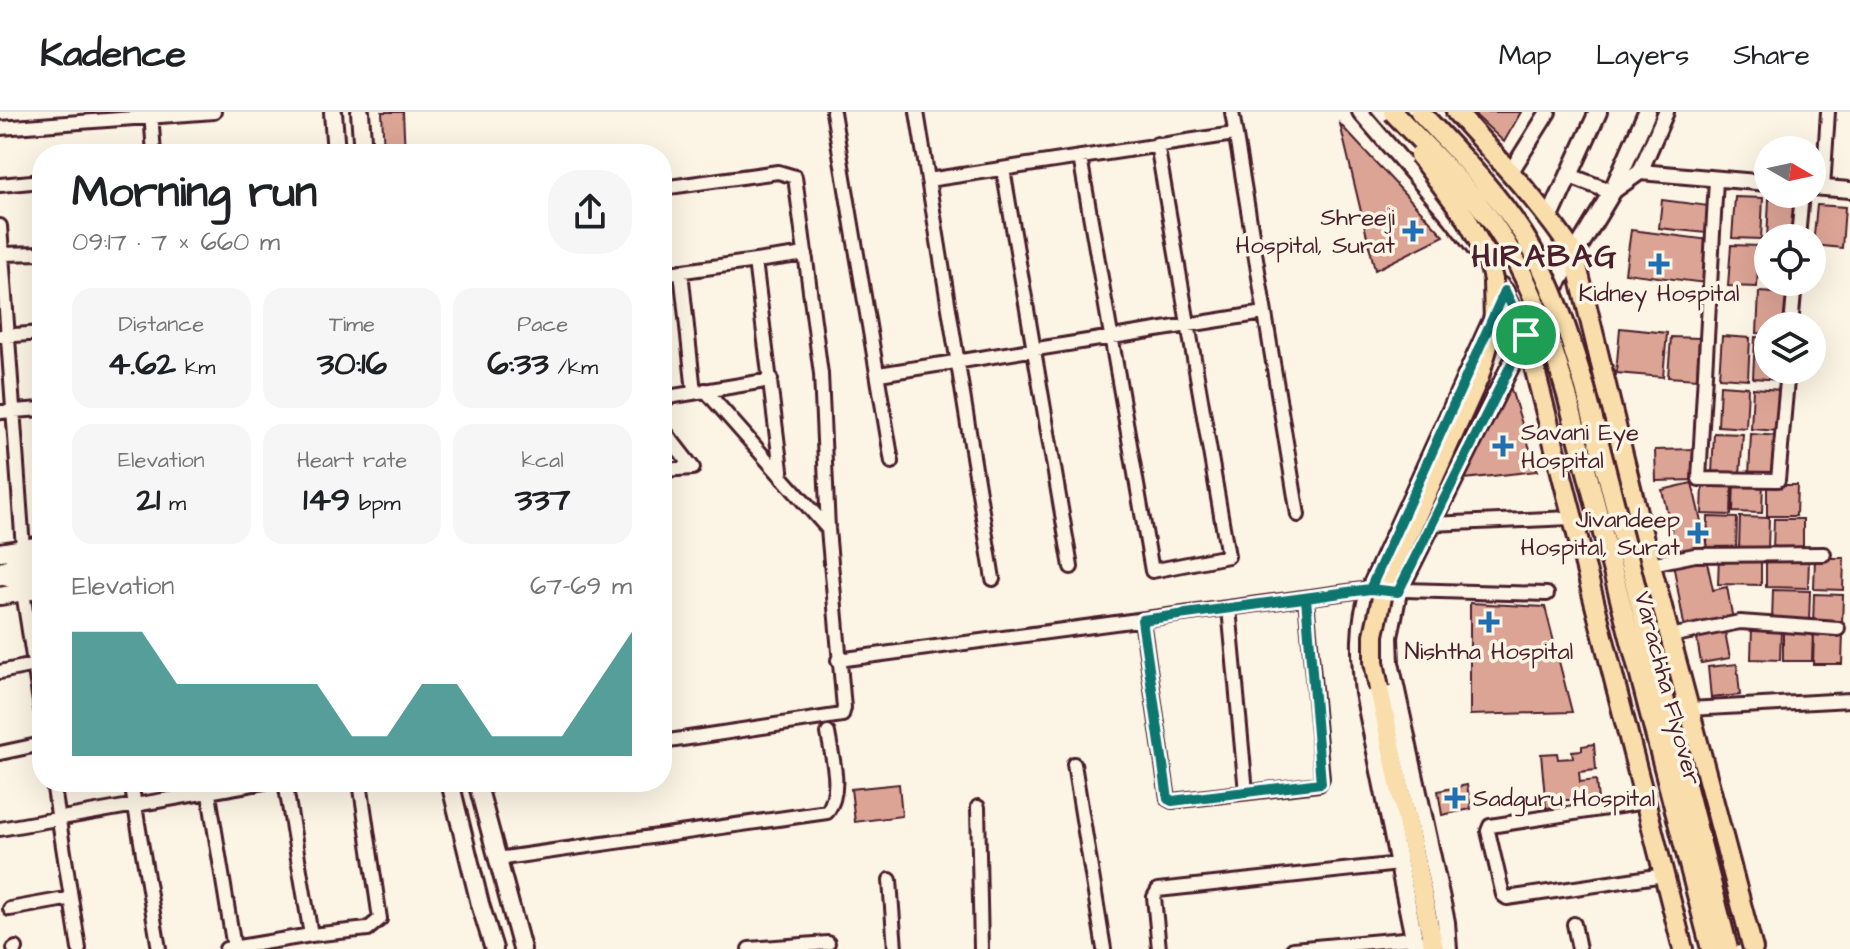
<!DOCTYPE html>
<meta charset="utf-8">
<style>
body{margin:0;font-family:"Architects Daughter",sans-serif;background:#f6f6f6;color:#202124;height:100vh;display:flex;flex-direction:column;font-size:30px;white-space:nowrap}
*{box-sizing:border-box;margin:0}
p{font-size:26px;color:#757577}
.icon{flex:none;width:44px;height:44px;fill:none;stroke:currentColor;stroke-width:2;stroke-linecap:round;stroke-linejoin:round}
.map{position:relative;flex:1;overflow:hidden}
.panel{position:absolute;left:32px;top:32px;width:640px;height:648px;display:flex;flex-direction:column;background:#fff;border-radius:32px;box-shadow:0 8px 32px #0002}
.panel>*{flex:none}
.needle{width:52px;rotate:99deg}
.controls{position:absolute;left:1754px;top:24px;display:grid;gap:16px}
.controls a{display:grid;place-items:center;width:72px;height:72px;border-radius:50%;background:#fff;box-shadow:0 8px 32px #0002;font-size:40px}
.pin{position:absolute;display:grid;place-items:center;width:68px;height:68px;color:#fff;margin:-34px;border:4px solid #fff;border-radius:50%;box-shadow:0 2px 8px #0007}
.round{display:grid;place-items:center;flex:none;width:84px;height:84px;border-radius:32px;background:#f6f6f6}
.headline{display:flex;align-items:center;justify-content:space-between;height:136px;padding:0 40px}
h1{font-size:44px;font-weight:700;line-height:60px}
.stats{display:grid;grid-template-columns:repeat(3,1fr);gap:12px;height:136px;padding:8px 40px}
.stats div{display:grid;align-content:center;border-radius:20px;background:#f6f6f6;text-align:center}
.stats b{font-size:34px;font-weight:700}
.stats small{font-size:22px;font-weight:400}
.stats p{font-size:22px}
.chart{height:224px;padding:16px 40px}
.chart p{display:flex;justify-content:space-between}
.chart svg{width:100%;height:144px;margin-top:8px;fill:#0f766e;opacity:.7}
header{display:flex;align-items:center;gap:48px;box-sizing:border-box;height:112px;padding:0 40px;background:#fff;border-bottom:2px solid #e0e0e0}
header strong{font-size:38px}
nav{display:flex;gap:44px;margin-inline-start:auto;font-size:28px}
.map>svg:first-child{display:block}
.building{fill:#dca495;stroke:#4a1f2b;stroke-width:2}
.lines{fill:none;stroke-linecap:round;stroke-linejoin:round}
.minor-casing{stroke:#4a1f2b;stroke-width:18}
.tertiary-casing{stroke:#4a1f2b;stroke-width:20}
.secondary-casing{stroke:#4a1f2b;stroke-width:22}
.primary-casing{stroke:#4a1f2b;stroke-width:24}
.minor{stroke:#fcf5e5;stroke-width:12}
.tertiary{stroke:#fcf5e5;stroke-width:14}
.secondary{stroke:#fcf5e5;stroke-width:16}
.primary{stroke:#f9deab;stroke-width:18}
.primary-bridge-casing{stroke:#4a1f2b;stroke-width:24;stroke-linecap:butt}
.primary-bridge{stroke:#f9deab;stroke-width:18}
.route-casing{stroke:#fff;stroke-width:16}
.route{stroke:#0f766e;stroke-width:10}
.poi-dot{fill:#1f6fb2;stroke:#fcf5e5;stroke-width:3}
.labels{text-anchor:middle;stroke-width:7;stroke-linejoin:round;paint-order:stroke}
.poi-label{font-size:24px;fill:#4a1f2b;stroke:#fcf5e5;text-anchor:end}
.street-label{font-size:24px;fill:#4a1f2b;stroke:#fcf5e5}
.district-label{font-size:32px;font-weight:bold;letter-spacing:2px;fill:#4a1f2b;stroke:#fcf5e5}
</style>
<header>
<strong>Kadence</strong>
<nav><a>Map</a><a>Layers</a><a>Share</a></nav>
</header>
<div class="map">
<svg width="1850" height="837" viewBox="0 0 1850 837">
<rect width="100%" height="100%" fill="#fcf5e5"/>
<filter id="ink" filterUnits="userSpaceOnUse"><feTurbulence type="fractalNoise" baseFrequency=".0125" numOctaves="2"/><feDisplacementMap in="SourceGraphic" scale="16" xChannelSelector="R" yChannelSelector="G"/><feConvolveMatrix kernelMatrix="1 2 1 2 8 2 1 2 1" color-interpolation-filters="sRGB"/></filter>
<g filter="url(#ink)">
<path class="building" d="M382,0H403L405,42H384Z
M1472,0H1521L1504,30Z
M1340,12L1444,124L1375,158Z
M1735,85L1763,86L1761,127L1732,126Z
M1769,87L1798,89L1796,126H1768L1767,128Z
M1662,88L1709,94L1706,121L1659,116Z
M1817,93L1845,95L1842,136L1813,133Z
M1631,118L1710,128L1705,171L1625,161Z
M1731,133L1759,134L1757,175L1728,174Z
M1759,180L1788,182L1786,214H1768V222L1757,221Z
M1620,216L1667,221L1663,265L1616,261Z
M1722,224L1750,226L1748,267L1719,265Z
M1671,225L1699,226L1697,267L1668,265Z
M1755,225L1768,226V258H1782L1781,268L1753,266Z
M1508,268L1537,359L1464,367Z
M1720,273L1748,275L1746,316L1718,314Z
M1753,276L1781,278L1779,319L1751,317Z
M1714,321L1743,322L1740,363L1712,362Z
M1751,322L1780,324L1777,364L1749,363Z
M1696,337L1697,368L1656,369L1655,338Z
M1734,369L1763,370L1762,401L1733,400Z
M1692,371L1707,435L1677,442L1662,378Z
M1703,371L1732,372L1731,403L1702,402Z
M1767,373H1797L1796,404H1767Z
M1708,405L1737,406L1736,437L1707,436Z
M1740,405L1769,406L1768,437H1739Z
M1774,407H1803V439L1773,438Z
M1719,443H1761V473L1718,472Z
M1706,445L1713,478L1727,475L1733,508L1685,518L1673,451Z
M1766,445L1809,446L1808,476L1766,475Z
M1815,446H1844L1843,478L1814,477Z
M1773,478L1810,479L1809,511L1772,510Z
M1814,482L1843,483L1842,514L1813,513Z
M1470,491L1545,495L1572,600L1470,603Z
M1724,515L1730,546L1701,551L1696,521Z
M1752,516H1781L1780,548L1751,547Z
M1783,517L1813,518L1812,549H1783Z
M1814,521H1843L1842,552H1813Z
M1737,552L1740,583L1711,586L1708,555Z
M1594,632L1596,658L1579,660L1580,670L1596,668L1598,688H1563L1564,694L1546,696L1541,642L1557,641L1558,647L1573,646L1572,639L1582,638V634Z
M899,672L902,704L855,710L851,677Z
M1467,673L1471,697L1442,703L1438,679Z"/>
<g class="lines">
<defs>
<path id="minor" d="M151,0L154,42
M833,0L892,350
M917,0L993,467
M1232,0L1298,403
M0,16L214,0
M1080,45L1152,459L1228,444L1157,32
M1003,57L1071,455
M928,68L1234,22
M1716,68L1699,367L1778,368L1788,258
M0,73L42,69
M662,76L778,60L795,65L821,262L828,417L844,596L842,603L662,630
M1823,76L1828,0
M0,114L23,436
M1798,126L1802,82
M2,142L42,141
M755,149L782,366
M681,159L694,280
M662,162L806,142
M1791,214L1795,170
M1,224L42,221
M879,262L1264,201
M705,278L828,417
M662,286L771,268
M0,300L42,297
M662,316L693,356L662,358
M1431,412L1571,406
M1651,452L1695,443L1824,442
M23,480L42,603
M1229,496L1246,680
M1142,508L1168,687L1172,689L1319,672L1322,666L1306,486
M1670,524L1740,510L1838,517
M838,548L1370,477L1547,482
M0,560L34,553
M1689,597L1850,588
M0,641L42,632
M1074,652L1104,837
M53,670L79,837
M131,670L159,837
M207,670L234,836
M285,670L311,823
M1645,690L1490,714L1488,719L1503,783L1507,786L1664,763
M978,695L981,837
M0,717L265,670
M497,747L827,700C843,678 832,646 828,621
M890,768L895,837
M10,797L71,786
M1574,812L1579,837
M14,837L16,836
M226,837L311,823L368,817L380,807L360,670
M749,837L828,831
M1159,837L1154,785L1158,778L1399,752
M1293,837L1414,826"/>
<path id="tertiary" d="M1360,0L1452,107L1477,140
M1640,60L1768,71
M1510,61L1548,0
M1570,64L1612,80L1640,60L1666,0
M1812,75L1850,78
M1501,173L1526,223"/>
<path id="secondary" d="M333,0L336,42
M360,0L363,42
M1550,105L1598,0
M0,440L42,433
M0,460L11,454L42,447
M0,464L12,467L42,463
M0,484L42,477
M450,670L480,792L494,837
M477,670L522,837
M1420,837L1414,826L1364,581C1360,545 1358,512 1370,477L1505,179
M1448,837L1446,810L1390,551L1389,525L1398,480L1526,223L1612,80L1647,0"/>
<path id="primary" d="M1456,0C1497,46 1541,91 1574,142L1641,416L1753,837
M1526,223L1683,837
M1379,577L1434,837"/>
</defs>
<use href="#minor" class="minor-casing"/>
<use href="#tertiary" class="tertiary-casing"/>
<use href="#secondary" class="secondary-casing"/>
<use href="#primary" class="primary-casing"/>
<use href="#minor" class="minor"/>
<use href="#tertiary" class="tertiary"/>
<use href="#secondary" class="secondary"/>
<use href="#primary" class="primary"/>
<defs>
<path id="primary-bridge" d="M1393,0C1421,30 1451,58 1477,90C1523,146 1547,215 1567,283L1711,837
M1420,0C1456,39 1494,77 1523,122C1553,169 1569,223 1585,276L1728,837
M1379,577L1374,550V523L1384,476L1479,265L1494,213L1493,168L1488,147L1467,107L1419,43"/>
</defs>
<use href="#primary-bridge" class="primary-bridge-casing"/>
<use href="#primary-bridge" class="primary-bridge"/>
</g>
</g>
<g class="lines" filter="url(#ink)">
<defs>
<path id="route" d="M1526,223L1398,480L1370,477L1142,508L1168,687L1172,689L1321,671L1306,486L1370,477L1505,179L1526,223"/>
</defs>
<use href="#route" class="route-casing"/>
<use href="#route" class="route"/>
</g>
<g class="poi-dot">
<path d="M1409 107h8v8h8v8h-8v8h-8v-8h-8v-8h8z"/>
<path d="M1655 140h8v8h8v8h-8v8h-8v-8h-8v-8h8z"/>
<path d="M1499 322h8v8h8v8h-8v8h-8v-8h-8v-8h8z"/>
<path d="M1694 409h8v8h8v8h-8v8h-8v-8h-8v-8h8z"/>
<path d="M1485 498h8v8h8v8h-8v8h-8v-8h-8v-8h8z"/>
<path d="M1451 674h8v8h8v8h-8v8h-8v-8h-8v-8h8z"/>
</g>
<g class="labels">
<g class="poi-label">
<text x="1395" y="113">Shreeji<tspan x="1395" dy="28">Hospital, Surat</tspan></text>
<text x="1659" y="189" text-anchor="middle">Kidney Hospital</text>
<text x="1521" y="328" text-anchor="start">Savani Eye<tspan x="1521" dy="28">Hospital</tspan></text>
<text x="1680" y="415">Jivandeep<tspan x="1680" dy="28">Hospital, Surat</tspan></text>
<text x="1489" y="547" text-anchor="middle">Nishtha Hospital</text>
<text x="1473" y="694" text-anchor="start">Sadguru Hospital</text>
</g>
<g class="street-label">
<text transform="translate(1668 576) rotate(75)" y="8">Varachha Flyover</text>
</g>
<g class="district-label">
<text x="1545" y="154">HIRABAG</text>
</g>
</g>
</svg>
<div class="controls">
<a><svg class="needle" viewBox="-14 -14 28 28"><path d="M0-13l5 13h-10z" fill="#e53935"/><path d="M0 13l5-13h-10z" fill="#757577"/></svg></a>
<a><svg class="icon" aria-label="locate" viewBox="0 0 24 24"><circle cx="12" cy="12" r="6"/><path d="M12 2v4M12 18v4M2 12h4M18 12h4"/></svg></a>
<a><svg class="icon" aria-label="layers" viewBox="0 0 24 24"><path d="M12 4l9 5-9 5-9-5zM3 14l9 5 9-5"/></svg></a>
</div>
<div class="pin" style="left:1526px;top:223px;background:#1e9e55"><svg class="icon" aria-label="arrive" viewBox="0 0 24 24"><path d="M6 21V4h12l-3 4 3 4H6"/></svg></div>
<section class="panel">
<div class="headline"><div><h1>Morning run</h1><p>09:17 · 7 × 660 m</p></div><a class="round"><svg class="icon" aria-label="share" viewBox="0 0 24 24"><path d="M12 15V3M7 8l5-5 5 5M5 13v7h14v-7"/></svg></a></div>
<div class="stats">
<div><p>Distance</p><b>4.62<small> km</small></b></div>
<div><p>Time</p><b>30:16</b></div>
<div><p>Pace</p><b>6:33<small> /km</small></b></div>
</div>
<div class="stats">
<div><p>Elevation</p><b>21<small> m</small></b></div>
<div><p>Heart rate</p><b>149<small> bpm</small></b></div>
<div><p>kcal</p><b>337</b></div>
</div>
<div class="chart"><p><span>Elevation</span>67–69 m</p>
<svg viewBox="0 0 160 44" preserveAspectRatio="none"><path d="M0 44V6L10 6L20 6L30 22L40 22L50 22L60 22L70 22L80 38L90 38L100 22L110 22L120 38L130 38L140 38L150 22L160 6V44z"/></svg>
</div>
</section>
</div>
